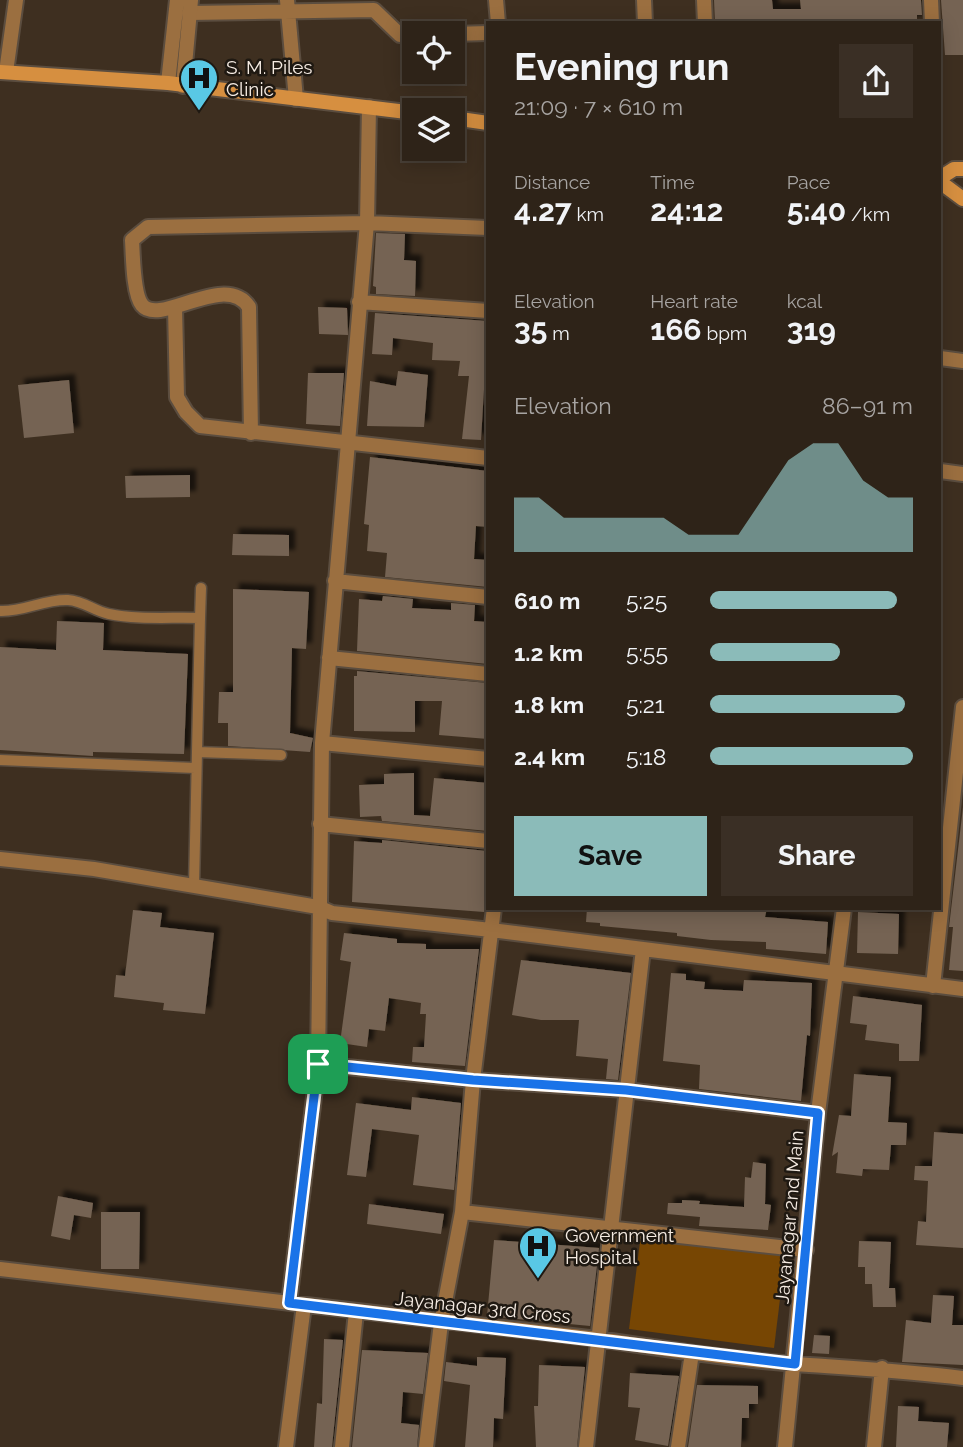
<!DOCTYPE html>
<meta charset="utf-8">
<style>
body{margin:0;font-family:Raleway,sans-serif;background:#3a2f25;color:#f1f3f6;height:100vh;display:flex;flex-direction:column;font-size:26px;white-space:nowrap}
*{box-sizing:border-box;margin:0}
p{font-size:23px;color:#a7a4a2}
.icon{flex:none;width:38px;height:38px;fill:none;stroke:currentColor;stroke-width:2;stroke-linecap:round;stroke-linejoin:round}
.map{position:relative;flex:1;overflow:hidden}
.details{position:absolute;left:486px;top:21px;width:455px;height:889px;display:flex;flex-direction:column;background:#2e2318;border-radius:0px;box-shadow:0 4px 18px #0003,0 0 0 2px #494037}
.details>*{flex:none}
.controls{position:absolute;left:402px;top:21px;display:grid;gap:14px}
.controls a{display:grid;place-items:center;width:63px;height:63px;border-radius:0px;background:#2e2318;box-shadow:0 4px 18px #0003,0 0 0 2px #494037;font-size:35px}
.pin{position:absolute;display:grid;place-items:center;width:60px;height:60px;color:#fff;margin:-30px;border-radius:14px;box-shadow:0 4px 10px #0006}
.round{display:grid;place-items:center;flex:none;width:74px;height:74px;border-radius:0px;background:#3a2f25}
.headline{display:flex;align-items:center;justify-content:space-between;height:119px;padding:0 28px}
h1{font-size:38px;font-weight:700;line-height:52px}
.metrics{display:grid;grid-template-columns:repeat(3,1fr);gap:10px;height:119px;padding:7px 28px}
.metrics div{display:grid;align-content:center}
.metrics b{font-size:30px;font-weight:700}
.metrics small{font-size:19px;font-weight:400}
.metrics p{font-size:19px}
.chart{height:196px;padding:14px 28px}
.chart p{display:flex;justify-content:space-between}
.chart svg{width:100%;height:126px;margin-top:7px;fill:#8bbbb9;opacity:.7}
.primary-button{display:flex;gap:14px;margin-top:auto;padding:14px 28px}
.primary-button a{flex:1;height:80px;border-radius:0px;background:#8bbbb9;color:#111;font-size:28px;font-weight:700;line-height:80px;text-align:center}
.primary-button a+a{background:#3a2f25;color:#f1f3f6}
ul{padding:0 28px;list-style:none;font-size:23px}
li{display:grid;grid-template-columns:112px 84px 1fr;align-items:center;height:52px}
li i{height:18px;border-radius:9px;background:#8bbbb9}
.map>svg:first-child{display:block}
.green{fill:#774603}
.building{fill:#746353;filter:url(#shadow)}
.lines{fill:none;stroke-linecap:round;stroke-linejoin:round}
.service-casing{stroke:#5b4d3f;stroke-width:13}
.minor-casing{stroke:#5b4d3f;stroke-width:18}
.tertiary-casing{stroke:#5b4d3f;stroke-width:18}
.secondary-casing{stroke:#5b4d3f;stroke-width:18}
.service{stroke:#9b6f40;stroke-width:10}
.minor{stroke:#9b6f40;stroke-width:14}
.tertiary{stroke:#9b6f40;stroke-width:14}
.secondary{stroke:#d68f40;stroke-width:14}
.route-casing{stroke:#fff;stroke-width:14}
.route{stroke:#1a73e8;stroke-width:9}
.labels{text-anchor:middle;stroke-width:5;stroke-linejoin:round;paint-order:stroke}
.poi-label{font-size:19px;fill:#f5ebe2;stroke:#1f1912;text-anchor:start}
.street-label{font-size:19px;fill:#f5ebe2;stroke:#1f1912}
</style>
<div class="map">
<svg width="963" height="1447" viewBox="0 0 963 1447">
<defs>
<filter id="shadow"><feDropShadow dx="6" dy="-6" stdDeviation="2" flood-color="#0009"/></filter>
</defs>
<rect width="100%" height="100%" fill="#3e2f20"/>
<path class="green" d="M642,1226L787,1242L774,1348L629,1329Z"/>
<path class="building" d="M714,0H772L773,9H801L800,0H921L922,15H917V22L715,23Z
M941,0H963V55H945Z
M376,233L405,234L404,260L416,261L415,296L376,294V287L373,286Z
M318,307L347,308L348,335L319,334Z
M375,313L488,321L481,440L462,439L469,376H458L460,361L432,360L433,343L393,338L392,355L372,354Z
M398,371L428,375L424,427L367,426L370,381L396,386Z
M308,373H344L340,426L306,424Z
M69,380L74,433L24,438L18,385Z
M370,457L488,471V527L476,526L474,559L488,560V587L385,577L387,553L367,551L369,525L364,524Z
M190,475V497L126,498L125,476Z
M233,534L289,535V556L232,555Z
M233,589L309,592L306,649L292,648L290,733L313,738L310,752L228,746V723H218L219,692H233Z
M383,596L413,599L412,608L451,610V603L475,605L474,621L487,622L488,664L357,651L359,599L382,601Z
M57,621L104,623L103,650L188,654L184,754L93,752V756L0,750V647L56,650Z
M357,671L488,683V739L439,735L442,701H415V732L354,731V676H357Z
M414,773V815L430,816L434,778L488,783V831L382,821L381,816L360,817L359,785L384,784V774Z
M963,807V971L949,970L953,927H949Z
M382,840L487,851L488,901L484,912L352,902L354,841L382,843Z
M587,908H767L765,917L828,922L826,954L766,949V942L711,940L677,936V933L600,926V923L586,922Z
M133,910L162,913L160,927L214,933L205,1014L163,1010L164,1003L114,997L116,975L125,976Z
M858,912L899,914L898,954L857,953Z
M344,933L397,939V943L426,944V949H479L465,1066L412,1062L413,1047H424L426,1014H420L421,1003L389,998L385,1031L369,1029L367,1047L340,1043L351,962L340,960Z
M521,960L631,973L618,1080L606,1079L608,1059L576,1056L579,1020H541L512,1015Z
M671,973L686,974V980L705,982L704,989L743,991L744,980L812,983L810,1036L807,1035L801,1101L699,1089L700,1065L663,1061Z
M853,996L922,1005L919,1061H899V1044L865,1040L867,1025L850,1023Z
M854,1074L891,1077L888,1122L907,1123L906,1145H891L889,1170L863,1169L862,1176L836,1173L838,1152L832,1156L839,1115L851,1116Z
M412,1097L461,1103L454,1190L413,1185L419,1135L372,1129L366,1177L347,1175L356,1103L411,1110Z
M934,1132L963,1134V1248L916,1245L918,1221L926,1222L928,1181L914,1180L915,1166H932Z
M753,1162L766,1164L765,1204L771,1205L768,1230L699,1226L700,1217L667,1214L668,1203H682V1200L700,1201L699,1204L744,1207L745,1177L751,1178Z
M58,1196L93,1203L91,1218L74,1215L70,1240L51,1236Z
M369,1204L444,1214L441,1234L367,1224Z
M101,1212H140L139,1269H101Z
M494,1240L599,1248L590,1326L487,1316Z
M859,1241L891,1242L889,1288H895L896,1307H873L872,1284H865V1267H858Z
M933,1295L954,1296L952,1325H963V1365L902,1362L906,1320L931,1323Z
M814,1335L830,1336L829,1354L812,1353Z
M324,1339L343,1340L332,1447H314L317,1403L322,1404Z
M362,1350L428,1353L423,1394L403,1392L401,1423L419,1425L417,1447H352Z
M477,1357L506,1358L503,1419L494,1418L493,1447H465L470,1385L444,1381L446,1362L477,1366Z
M539,1365L585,1367L577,1447H536L534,1406H538Z
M630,1373L679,1376L668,1446L635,1440L640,1408L628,1407Z
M697,1385L758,1386V1404H749V1418H742L741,1447H688Z
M898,1406L919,1407L918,1421L949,1423L947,1447H896Z"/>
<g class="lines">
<defs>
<path id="service" d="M0,611C24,612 44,599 68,600C84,601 94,611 109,614C137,620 171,617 200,618L201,588
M197,752L281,755
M0,760L195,768
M194,886L200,618"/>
<path id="minor" d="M287,0L296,99
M496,0L498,23
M644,0L645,23
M704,0L705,23
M931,0L932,23
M189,13L374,10L400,35H415
M453,34L488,33
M6,72L16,0
M359,302L488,311
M175,307L177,397L186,412L200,426L488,458
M940,358L963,361
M251,433L249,307C225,271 160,327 142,305C133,294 133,255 132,240L148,227L367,223L488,228
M940,471L963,474
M335,581L488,597
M329,658L488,674
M322,743L488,759
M320,824L488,841
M0,859L94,869L318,907L332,913L491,930L963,989
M933,986L963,707
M318,1064L473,1080L626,1090L818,1113
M462,1212L806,1250
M0,1269L598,1339C664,1349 730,1359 796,1364C852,1368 907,1371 963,1378
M289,1303L318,1064L322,743L367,223L369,107
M286,1447L304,1305
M342,1447L356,1312
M426,1447L441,1323L462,1212L473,1080L494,908
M586,1447L643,949
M678,1447L692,1353
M785,1447L818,1113L844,908
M874,1447L882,1368"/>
<path id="tertiary" d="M168,83L177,0
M183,86L191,0"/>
<path id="secondary" d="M0,72L168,83L415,113
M453,118L488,123
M940,178L954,169H963
M940,182L963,199"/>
</defs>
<use href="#service" class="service-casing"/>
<use href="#minor" class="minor-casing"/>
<use href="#tertiary" class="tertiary-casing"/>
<use href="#secondary" class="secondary-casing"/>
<use href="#service" class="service"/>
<use href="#minor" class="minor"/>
<use href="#tertiary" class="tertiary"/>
<use href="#secondary" class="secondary"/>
</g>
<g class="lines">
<defs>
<path id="route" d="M318,1064L473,1080L626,1090L818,1113L795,1364L289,1303Z"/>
</defs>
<use href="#route" class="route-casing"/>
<use href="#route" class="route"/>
</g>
<defs>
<symbol id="hospital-pin" viewBox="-11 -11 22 30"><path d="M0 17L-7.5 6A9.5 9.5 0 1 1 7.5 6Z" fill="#59c8e5" stroke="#1f1912"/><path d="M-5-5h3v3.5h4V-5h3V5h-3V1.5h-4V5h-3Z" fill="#111"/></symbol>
</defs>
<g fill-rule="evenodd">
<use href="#hospital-pin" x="177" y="56" width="44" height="60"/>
<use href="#hospital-pin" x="516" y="1224" width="44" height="60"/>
</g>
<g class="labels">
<g class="poi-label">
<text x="226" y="74">S. M. Piles<tspan x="226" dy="22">Clinic</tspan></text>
<text x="565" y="1242">Government<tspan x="565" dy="22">Hospital</tspan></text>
</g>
<g class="street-label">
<text transform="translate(789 1217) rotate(-85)" y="7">Jayanagar 2nd Main</text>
<text transform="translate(483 1307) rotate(6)" y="7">Jayanagar 3rd Cross</text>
</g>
</g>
</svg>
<div class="controls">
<a><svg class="icon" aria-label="locate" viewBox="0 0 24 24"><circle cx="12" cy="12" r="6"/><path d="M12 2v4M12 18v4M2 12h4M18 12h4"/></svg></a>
<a><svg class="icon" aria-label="layers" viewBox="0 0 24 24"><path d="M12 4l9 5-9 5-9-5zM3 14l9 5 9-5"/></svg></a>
</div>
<div class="pin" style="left:318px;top:1064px;background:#1e9e55"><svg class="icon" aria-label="arrive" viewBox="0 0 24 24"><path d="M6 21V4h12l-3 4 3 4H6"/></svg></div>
<section class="details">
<div class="headline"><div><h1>Evening run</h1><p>21:09 · 7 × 610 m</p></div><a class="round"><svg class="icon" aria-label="share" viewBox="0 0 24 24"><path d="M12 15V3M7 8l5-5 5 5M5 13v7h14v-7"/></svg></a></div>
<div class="metrics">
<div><p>Distance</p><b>4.27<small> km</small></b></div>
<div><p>Time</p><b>24:12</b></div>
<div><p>Pace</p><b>5:40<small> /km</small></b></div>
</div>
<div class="metrics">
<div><p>Elevation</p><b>35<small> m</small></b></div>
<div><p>Heart rate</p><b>166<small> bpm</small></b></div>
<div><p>kcal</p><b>319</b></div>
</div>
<div class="chart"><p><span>Elevation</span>86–91 m</p>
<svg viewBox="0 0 160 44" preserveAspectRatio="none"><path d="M0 44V25L10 25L20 32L30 32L40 32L50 32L60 32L70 38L80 38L90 38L100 25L110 12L120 6L130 6L140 19L150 25L160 25V44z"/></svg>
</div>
<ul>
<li><b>610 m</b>5:25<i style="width:92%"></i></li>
<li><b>1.2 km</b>5:55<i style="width:64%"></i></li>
<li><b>1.8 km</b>5:21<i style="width:96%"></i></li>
<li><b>2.4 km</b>5:18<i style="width:100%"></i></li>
</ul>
<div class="primary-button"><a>Save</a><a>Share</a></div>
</section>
</div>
